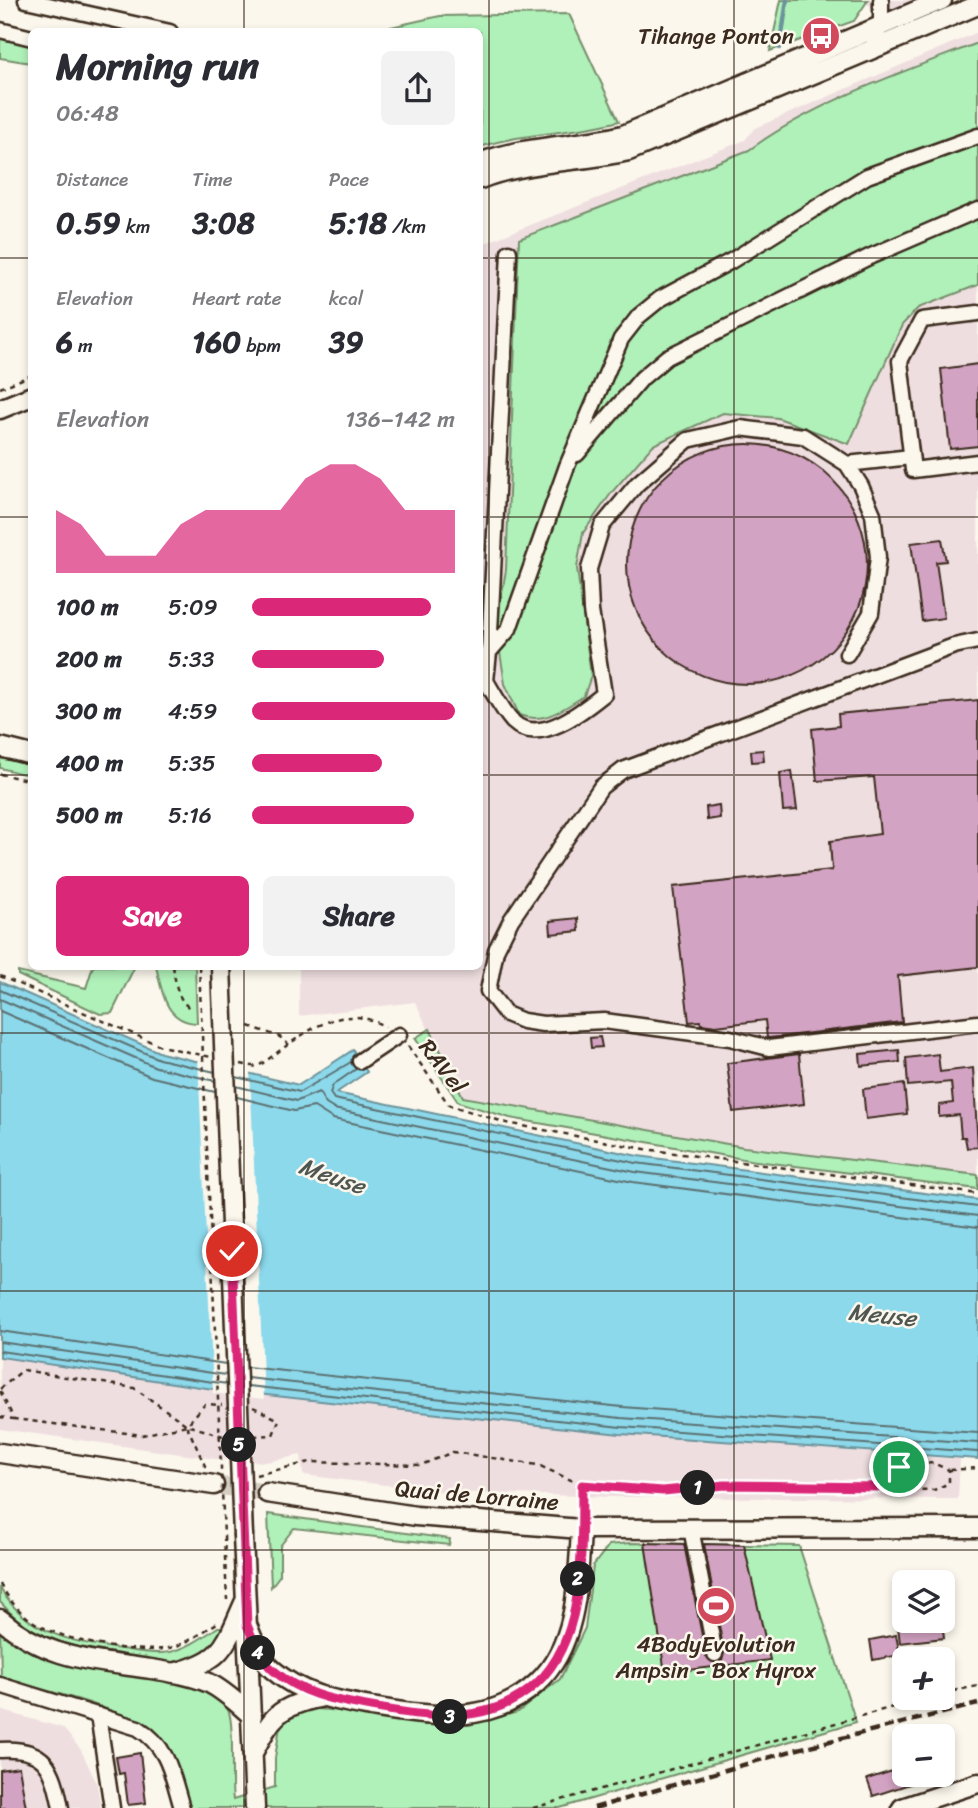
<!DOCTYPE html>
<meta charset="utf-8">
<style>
body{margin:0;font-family:Sriracha,sans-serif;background:#f2f2f3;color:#2b2b33;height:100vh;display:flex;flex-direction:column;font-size:26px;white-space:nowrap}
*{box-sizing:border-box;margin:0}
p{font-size:23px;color:#7c7c81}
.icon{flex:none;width:38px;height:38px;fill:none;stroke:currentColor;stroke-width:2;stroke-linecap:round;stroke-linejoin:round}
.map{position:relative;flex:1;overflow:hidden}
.details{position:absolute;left:28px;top:28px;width:455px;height:942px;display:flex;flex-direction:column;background:#fff;border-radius:10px;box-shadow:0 4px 10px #0003}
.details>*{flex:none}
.buttons{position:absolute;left:892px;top:1570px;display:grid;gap:14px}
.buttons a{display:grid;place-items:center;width:63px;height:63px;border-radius:10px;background:#fff;box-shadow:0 4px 10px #0003;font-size:35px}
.pin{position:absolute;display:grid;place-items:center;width:60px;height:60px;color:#fff;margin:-30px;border:4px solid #fff;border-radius:50%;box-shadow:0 2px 7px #0007}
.km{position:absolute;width:35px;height:35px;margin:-18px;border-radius:50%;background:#222;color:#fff;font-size:19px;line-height:35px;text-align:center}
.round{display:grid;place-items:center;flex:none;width:74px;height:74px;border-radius:10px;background:#f2f2f3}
.head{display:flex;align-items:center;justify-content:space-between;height:119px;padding:0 28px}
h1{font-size:38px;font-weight:800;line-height:52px}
.stats{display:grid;grid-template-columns:repeat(3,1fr);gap:10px;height:119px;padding:7px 28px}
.stats div{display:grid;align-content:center}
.stats b{font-size:30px;font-weight:800}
.stats small{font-size:19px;font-weight:400}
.stats p{font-size:19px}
.chart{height:196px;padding:14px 28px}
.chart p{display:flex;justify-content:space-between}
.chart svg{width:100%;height:126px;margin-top:7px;fill:#db2777;opacity:.7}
.button{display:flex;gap:14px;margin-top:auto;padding:14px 28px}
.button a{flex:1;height:80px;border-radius:10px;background:#db2777;color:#fff;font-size:28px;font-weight:800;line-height:80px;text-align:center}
.button a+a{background:#f2f2f3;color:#2b2b33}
ul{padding:0 28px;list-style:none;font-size:23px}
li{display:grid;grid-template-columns:112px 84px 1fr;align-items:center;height:52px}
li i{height:18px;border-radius:9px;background:#db2777}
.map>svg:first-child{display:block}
.built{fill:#efdee0}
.green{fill:#b0f1b9;stroke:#768e6c;stroke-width:2}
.water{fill:#8cd9ec;stroke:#6c939a;stroke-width:2}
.pier{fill:#fbf7ec}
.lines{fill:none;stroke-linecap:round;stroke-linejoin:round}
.shore{stroke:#5b7070;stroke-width:2}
.stream{stroke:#6c939a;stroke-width:4.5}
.building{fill:#d3a3c3;stroke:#3b2a1e;stroke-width:2}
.major-tunnel{stroke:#d5cec3;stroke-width:18;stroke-dasharray:18 9;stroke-linecap:butt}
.minor-casing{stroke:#3b2a1e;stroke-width:19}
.major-casing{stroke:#3b2a1e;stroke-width:23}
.path{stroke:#3b2a1e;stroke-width:2.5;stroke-dasharray:5 5;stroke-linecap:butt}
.minor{stroke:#fbf7ec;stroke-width:14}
.major{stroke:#fbf7ec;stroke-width:18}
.rail{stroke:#3b2a1e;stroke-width:4.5;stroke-dasharray:10 5;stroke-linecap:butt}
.major-bridge-casing{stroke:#3b2a1e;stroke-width:23;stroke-linecap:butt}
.path-bridge{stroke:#3b2a1e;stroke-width:2.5;stroke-dasharray:5 5;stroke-linecap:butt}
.major-bridge{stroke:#fbf7ec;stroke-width:18}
.route-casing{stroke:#fff;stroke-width:14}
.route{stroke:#db2777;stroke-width:9}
.grid{fill:none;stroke:#3b2a1e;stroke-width:2;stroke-opacity:0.55}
.labels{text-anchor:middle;stroke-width:5;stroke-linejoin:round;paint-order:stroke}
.poi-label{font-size:23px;fill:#3b2a1e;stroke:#fbf7ec;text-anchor:end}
.street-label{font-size:23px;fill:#3b2a1e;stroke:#fbf7ec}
.water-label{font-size:24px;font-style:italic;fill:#4f5652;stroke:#fbf7ec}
</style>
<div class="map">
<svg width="978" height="1808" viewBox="0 0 978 1808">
<rect width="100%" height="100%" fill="#fbf7ec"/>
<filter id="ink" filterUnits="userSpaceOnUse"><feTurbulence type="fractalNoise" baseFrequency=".0143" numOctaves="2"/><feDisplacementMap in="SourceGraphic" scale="14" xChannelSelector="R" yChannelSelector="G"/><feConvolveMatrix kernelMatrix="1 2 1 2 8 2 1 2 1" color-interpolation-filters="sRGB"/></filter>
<g filter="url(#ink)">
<path class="built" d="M868,0H914L881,14L867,4Z
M978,32V1175L744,1147L462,1097L415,1002L299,1016V966H480V245L745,140L755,128Z
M0,1357L213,1389L620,1434L960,1459L958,1499L615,1497L443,1492L303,1475L301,1455L266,1462L216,1459L0,1429Z
M0,1710L63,1728L81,1750L97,1784L101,1808H0Z"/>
<path class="green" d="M781,0H868L854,21L770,51Z
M569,14L619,121C573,134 525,132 480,147V32L373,31L440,16Z
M0,30L31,38V63L0,58Z
M978,43V285L918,308L902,325L849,444L778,418L723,413L653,445L612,492L583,533L577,568L591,676L584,696C563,709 544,725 519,715L505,684L496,627L506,570L519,239L749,150C817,101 900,73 978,43Z
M0,755L31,762V776L0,768Z
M93,966H135L112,1013L100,1014L18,975V972L86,988Z
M156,966H195L197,1023C165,1022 162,992 156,966Z
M430,1029L463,1097L744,1147L978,1175V1189L749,1160L510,1118L458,1102L415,1038Z
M268,1514L450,1539L449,1545L294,1528L280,1546V1575L271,1587Z
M630,1543L799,1546L856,1722L560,1808H182L167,1755L168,1745C133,1708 51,1693 1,1678L0,1626C17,1643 35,1654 58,1662C100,1676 205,1669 228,1710C235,1723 230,1781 233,1800L275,1787V1758L281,1720L304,1708L343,1711L426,1725H469L518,1712L560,1679L585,1628L593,1566L609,1545Z
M0,1588C26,1633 73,1643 121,1649C137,1651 154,1655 170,1652C188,1648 203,1637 218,1627H221L222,1642L185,1664L77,1649L53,1643L25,1628L0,1602Z"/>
<path class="water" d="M0,982L161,1053L299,1085L353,1050L367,1072L336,1093L638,1156L978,1200V1459L620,1434L213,1389L0,1357Z"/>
<path class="pier" d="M198,1058L250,1070L264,1399L213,1393Z"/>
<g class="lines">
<path class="shore" d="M0,990L159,1059L215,1072
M0,999L156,1067L215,1081
M0,1011L152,1077L215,1092
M356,1069L333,1085L330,1093L334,1099L636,1163L978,1207
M236,1077L300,1092L351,1062
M236,1086L297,1101L319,1092L326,1104L334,1109L635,1172L978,1216
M237,1097L294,1111L314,1107L333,1119L633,1182L978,1227
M0,1331L226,1364
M0,1342L226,1375
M0,1351L227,1384
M247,1367L622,1407L978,1433
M247,1378L621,1418L978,1443
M248,1386L621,1427L978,1452"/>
<path class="stream" d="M71,0V1
M780,48L787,0"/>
</g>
<path class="building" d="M978,364V446L950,449L941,369Z
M627 564a120 120 0 1 1 240 0a120 120 0 1 1-240 0Z
M942,539L946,561L936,562L944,618L922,621L911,543Z
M978,700V967L898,976L902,1022L770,1038H767L765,1020L716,1026L701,1024L700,1021L689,1022L673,887L832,870L830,841L880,834L874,777L817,781L812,729L839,726L838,714Z
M763,750L764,761L752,762L751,751Z
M792,771L797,810L783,811L780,773Z
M719,805L720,818L707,820L706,807Z
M578,918L579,931L551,934L550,921Z
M600,1037L602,1047L591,1048L590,1038Z
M899,1050L900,1062L861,1066L860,1054Z
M799,1054L804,1104L733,1112L727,1063Z
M938,1054L940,1072L973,1068L978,1147L967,1148L965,1137H961L959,1115L939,1117V1105L953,1103L951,1082L908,1086L906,1058Z
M904,1084L907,1114L866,1119L863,1089Z
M645,1543L684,1544L706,1656L716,1663L722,1661L724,1652L704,1544L744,1545L770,1660L665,1673Z
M942,1622L944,1638L900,1643L898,1627Z
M896,1635L900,1655L873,1660L870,1640Z
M140,1753L146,1803L128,1805L124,1773L119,1774L116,1757Z
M19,1767L26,1808H0V1770Z
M905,1767V1774L931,1777L873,1796L867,1779Z"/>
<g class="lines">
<path class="major-tunnel" d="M214,1485L267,1493"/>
<defs>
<path id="minor" d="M26,0L170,32
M0,30L32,38
M871,50L881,25V0
M509,252L489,652L509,629L567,466L621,339L639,316L660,299L731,261L867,176L978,136
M978,313L922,320L900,361L913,470L978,462
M577,454L642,378L667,357L869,257L978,210
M847,464L911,457
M978,641L954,646L623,770L601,787L511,920L496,950L488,991L506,1014L523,1021L543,1024L604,1021L730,1038L769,1048L978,1023
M489,652L486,681C494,694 502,710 513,722C539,747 584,710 604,694L591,611L589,569L602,526L637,484L688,440L740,428L803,436L847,464L861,486L873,514L878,557L871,613L847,654
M360,1061L399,1035
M691,1528L715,1654
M0,1685L138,1728C169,1747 172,1775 182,1808
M98,1715L112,1808
M0,1750C46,1747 53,1767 61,1808"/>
<path id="major" d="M480,163C525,145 576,147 623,135L942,0
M480,179C526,161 580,162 629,151L978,5
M0,409L32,396
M0,747L32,755
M0,1453L214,1485
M267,1493L416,1516L581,1529L978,1528
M243,1536L255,1808
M0,1619C48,1660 91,1660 151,1669C170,1672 191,1675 209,1683C225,1691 238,1704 252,1716
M247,1625C254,1641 259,1658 273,1670C302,1695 334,1700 371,1707C428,1716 490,1727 537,1683C578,1645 578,1581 581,1529
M173,1673C225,1660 224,1647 245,1601
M254,1751C272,1716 279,1706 319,1698
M902,1808L978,1783"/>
</defs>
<use href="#minor" class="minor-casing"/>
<use href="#major" class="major-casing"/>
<path class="path" d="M0,388L32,375
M0,774L32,781
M173,966C176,984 176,999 192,1010
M0,976L161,1046L211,1057
M249,1026L280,1037L289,1045
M408,1046L449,1105L507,1123L645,1149L978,1194
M241,1064L257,1067C296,1041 338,997 385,1027
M0,1389L23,1370L134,1388L187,1425L223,1436
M0,1391L14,1419L142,1435L187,1425L205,1404L222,1405
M253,1407L279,1420L273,1435L254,1436
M0,1417L14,1419
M187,1426L206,1468
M950,1470L978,1468
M256,1475L310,1462L421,1465L453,1452L538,1465L582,1485V1515
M582,1485L663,1491L725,1485L934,1490L949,1483V1470L933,1463L899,1467L880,1487
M224,1536L227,1600
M0,1584C8,1598 18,1611 32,1621C61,1641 134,1655 169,1648C186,1645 202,1632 217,1623
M943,1693L978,1686
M533,1808L925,1698"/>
<use href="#minor" class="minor"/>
<use href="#major" class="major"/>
<path class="rail" d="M594,1808L798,1749L978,1704"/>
<defs>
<path id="major-bridge" d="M221,966L243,1536"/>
</defs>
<use href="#major-bridge" class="major-bridge-casing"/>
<path class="path-bridge" d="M199,966L224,1536"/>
<use href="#major-bridge" class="major-bridge"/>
</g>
</g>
<g class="lines" filter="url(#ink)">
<defs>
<path id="route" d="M232,1251L247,1625C254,1641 259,1658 273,1670C302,1695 334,1700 371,1707C428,1717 491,1727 537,1683C587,1636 581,1548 582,1485L663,1491L725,1485L880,1487L899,1467"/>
</defs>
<use href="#route" class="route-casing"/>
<use href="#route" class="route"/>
</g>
<path class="grid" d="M244,0V32M489,0V1808M734,0V1808M0,258H32M480,258H978M0,517H32M480,517H978M0,775H32M480,775H978M244,966V1808M0,1033H978M0,1291H978M0,1550H978"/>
<defs>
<symbol id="bus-disc" viewBox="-11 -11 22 22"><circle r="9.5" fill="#d1495b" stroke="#fbf7ec"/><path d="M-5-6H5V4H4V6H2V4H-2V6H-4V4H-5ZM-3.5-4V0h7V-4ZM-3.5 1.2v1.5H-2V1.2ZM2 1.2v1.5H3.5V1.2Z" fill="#fff"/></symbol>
<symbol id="stadium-disc" viewBox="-11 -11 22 22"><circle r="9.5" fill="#d1495b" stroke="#fbf7ec"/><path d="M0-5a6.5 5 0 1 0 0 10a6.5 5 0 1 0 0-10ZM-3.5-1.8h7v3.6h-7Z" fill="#fff"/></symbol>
</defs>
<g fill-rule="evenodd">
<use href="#bus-disc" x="799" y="14" width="44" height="44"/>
<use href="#stadium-disc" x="694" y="1584" width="44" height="44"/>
</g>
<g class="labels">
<g class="poi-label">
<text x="794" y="44">Tihange Ponton</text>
<text x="716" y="1652" text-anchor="middle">4BodyEvolution<tspan x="716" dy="26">Ampsin - Box Hyrox</tspan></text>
</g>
<g class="street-label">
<text transform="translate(443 1066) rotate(52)" y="8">RAVel</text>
<text transform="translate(477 1495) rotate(5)" y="8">Quai de Lorraine</text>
</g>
<g class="water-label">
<text transform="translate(332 1176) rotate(19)" y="8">Meuse</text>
<text transform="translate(882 1315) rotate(6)" y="8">Meuse</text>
</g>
</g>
</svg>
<div class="buttons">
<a><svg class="icon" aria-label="layers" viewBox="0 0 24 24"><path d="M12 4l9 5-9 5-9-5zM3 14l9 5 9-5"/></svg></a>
<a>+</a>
<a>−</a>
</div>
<div class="pin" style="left:899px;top:1467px;background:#1e9e55"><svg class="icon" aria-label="arrive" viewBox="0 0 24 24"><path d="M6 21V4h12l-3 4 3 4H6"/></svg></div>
<div class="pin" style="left:232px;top:1251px;background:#d93025"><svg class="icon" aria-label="check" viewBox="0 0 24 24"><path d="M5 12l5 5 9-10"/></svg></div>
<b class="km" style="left:698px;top:1488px">1</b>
<b class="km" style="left:578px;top:1579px">2</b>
<b class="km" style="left:450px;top:1717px">3</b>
<b class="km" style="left:258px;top:1653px">4</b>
<b class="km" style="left:239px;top:1445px">5</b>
<section class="details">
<div class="head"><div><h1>Morning run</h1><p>06:48</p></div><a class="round"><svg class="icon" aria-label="share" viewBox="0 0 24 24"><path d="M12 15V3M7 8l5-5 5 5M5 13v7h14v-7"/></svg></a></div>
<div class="stats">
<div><p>Distance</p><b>0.59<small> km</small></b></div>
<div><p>Time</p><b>3:08</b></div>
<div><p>Pace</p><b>5:18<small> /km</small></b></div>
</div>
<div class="stats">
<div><p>Elevation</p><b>6<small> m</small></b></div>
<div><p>Heart rate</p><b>160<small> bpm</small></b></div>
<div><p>kcal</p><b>39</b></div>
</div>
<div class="chart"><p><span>Elevation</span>136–142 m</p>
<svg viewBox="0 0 160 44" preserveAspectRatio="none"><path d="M0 44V22L10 27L20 38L30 38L40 38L50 27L60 22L70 22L80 22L90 22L100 11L110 6L120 6L130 11L140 22L150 22L160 22V44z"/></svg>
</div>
<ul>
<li><b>100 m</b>5:09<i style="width:88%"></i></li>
<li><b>200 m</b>5:33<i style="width:65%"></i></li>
<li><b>300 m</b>4:59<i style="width:100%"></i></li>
<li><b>400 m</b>5:35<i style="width:64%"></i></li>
<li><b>500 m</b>5:16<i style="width:80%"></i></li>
</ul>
<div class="button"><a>Save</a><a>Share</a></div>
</section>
</div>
